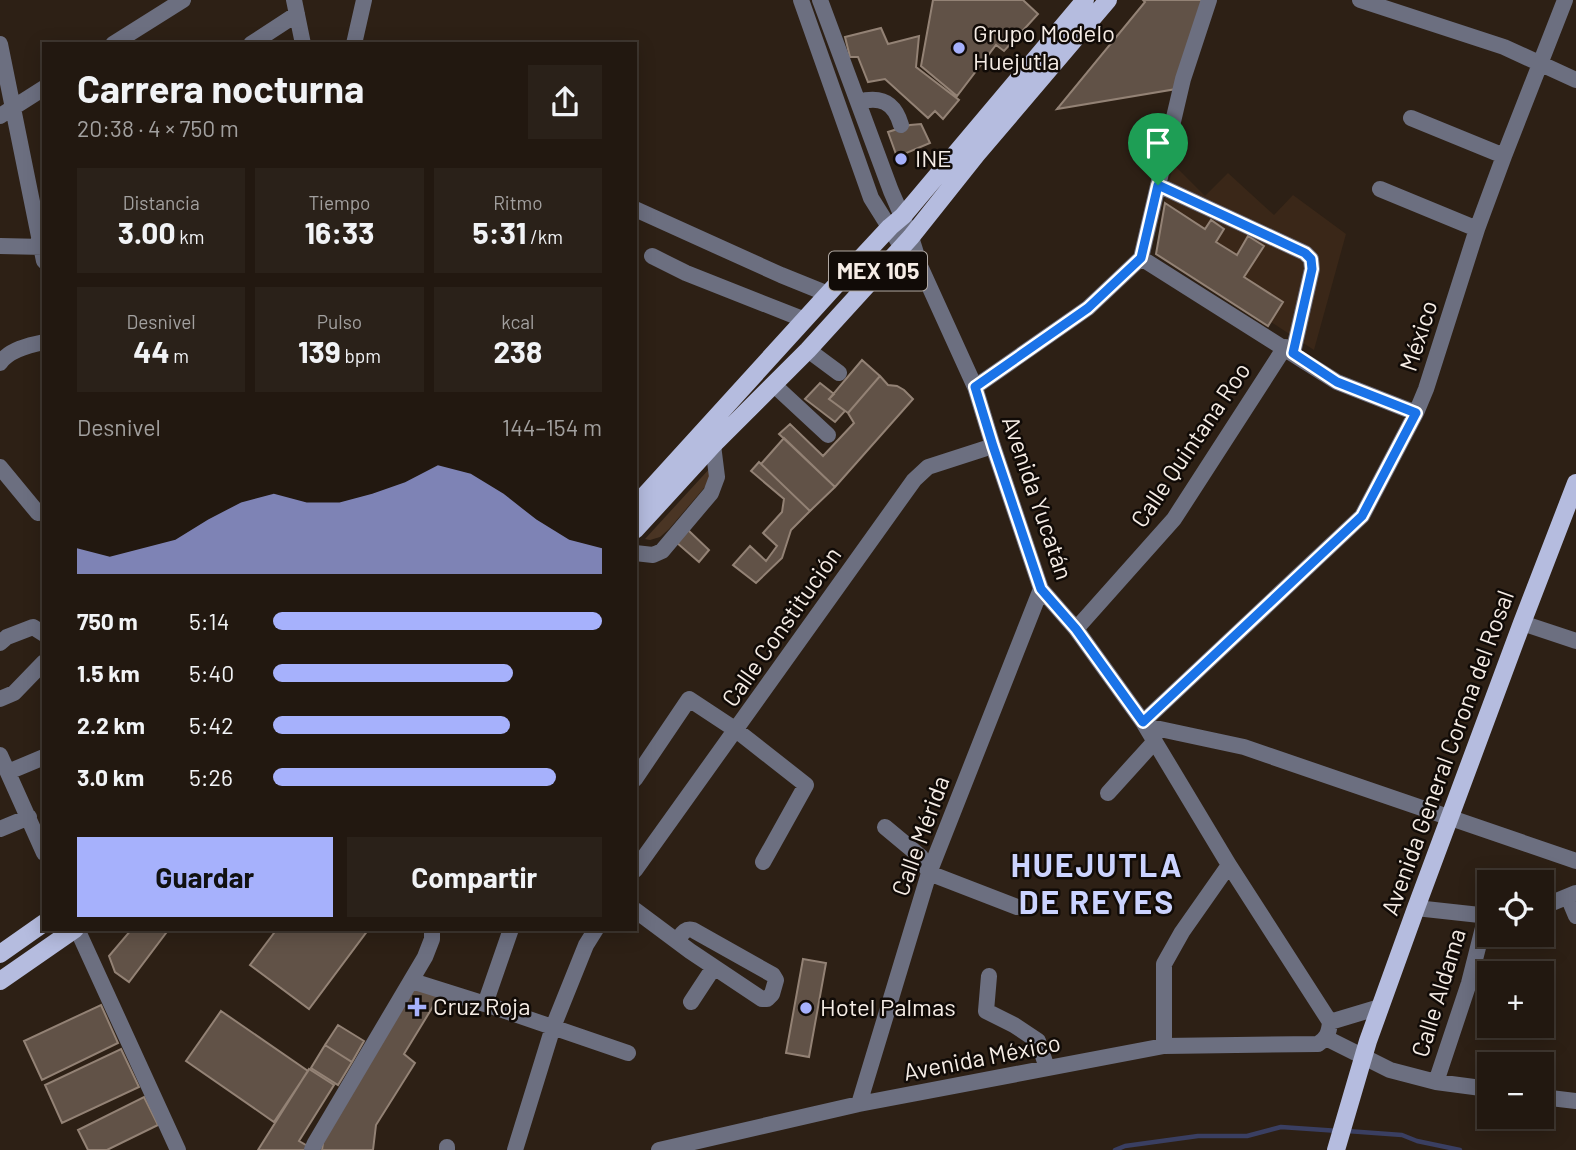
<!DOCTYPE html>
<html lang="es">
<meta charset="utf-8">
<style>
body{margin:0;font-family:Barlow,sans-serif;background:#2a2119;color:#f1f3f6;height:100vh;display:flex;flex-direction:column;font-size:26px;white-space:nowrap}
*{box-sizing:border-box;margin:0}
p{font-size:23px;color:#a2a09f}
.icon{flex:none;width:38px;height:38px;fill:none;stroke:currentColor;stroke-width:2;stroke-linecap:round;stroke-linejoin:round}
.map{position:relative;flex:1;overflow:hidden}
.sheet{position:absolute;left:42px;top:42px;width:595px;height:889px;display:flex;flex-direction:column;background:#221810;border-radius:0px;box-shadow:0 4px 18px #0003,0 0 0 2px #3f3730}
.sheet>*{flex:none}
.controls{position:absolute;left:1477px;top:870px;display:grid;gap:14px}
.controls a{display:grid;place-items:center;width:77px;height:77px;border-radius:0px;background:#221810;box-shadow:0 4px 18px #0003,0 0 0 2px #3f3730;font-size:35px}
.pin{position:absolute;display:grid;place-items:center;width:60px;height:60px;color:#fff;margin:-72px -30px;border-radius:50% 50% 50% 0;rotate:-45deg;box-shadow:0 0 7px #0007}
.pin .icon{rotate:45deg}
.round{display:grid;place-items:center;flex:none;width:74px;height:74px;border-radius:0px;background:#2a2119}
.overview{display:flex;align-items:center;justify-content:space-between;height:119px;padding:0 35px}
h1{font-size:38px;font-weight:700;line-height:52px}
.stats{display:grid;grid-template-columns:repeat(3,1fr);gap:10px;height:119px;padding:7px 35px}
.stats div{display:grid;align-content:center;border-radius:0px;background:#2a2119;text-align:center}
.stats b{font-size:30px;font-weight:700}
.stats small{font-size:19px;font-weight:400}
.stats p{font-size:19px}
.chart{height:196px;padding:14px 35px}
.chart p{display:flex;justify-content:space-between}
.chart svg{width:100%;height:126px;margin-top:7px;fill:#a6b1fc;opacity:.7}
.button{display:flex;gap:14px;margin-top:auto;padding:14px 35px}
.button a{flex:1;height:80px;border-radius:0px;background:#a6b1fc;color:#111;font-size:28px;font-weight:700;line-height:80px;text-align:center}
.button a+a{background:#2a2119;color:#f1f3f6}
ul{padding:0 35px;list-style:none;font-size:23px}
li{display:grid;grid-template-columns:112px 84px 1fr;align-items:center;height:52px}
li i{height:18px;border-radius:9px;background:#a6b1fc}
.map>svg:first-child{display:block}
.built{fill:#3a2718}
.green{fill:#4a3524}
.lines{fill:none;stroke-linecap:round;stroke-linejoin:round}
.stream{stroke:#3a3f62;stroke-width:4.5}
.building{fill:#615247;stroke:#938275;stroke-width:2}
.minor{stroke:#6c6f80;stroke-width:16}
.major{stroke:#b5bcdf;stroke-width:18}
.route-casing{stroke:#fff;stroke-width:14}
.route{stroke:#1a73e8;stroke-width:9}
.poi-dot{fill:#a6b1fc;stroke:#110b07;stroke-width:2.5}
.labels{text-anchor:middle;stroke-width:5;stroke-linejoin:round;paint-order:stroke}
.shield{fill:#110b07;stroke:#b1a9a3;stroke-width:2}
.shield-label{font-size:23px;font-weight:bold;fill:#f6ede6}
.poi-label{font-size:24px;fill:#f6ede6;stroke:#110b07;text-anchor:start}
.street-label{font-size:24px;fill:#f6ede6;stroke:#110b07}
.district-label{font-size:32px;font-weight:bold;letter-spacing:2px;fill:#cbd3fe;stroke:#110b07}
</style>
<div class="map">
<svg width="1576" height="1150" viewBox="0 0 1576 1150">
<rect width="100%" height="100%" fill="#2d2015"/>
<path class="built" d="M1174,165L1205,196L1228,173L1274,215L1293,195L1346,234L1314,350L1271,322L1268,326L1156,254L1168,184Z"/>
<path class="green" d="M711,467L710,481L669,529L660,537L650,540L645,539Z"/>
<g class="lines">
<path class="stream" d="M1347,1131L1402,1135L1417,1141L1460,1150
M1115,1150L1125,1146L1198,1136H1247L1281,1127L1339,1131"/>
</g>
<path class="building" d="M933,0H1023L1038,14L1004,51L996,45L957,96L921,66Z
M1143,0H1205L1176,89L1057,109L1145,2Z
M881,28L888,44L919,36L916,67L959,100L943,119L935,111L928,118L885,79L868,82L858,57H850L845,37Z
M921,124L930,143L897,157L888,132L910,125Z
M1165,203L1205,229L1211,220L1224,229L1216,242L1237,255L1248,236L1264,246L1244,277L1283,302L1268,326L1156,254Z
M862,360L880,376L848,413L829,399Z
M880,376L888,385L897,386L904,390L913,399L835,487L779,434L790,424L823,456L854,423L848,413Z
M820,383L834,394L829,399L845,411L835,422L805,399Z
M784,438L835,487L810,511L761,464Z
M759,462L810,511L791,530L782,558L756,583L733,565L750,546L766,561L777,546L763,533L782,512L784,499L751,471Z
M688,530L709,550L699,562L677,543Z
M134,929H169L129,982L115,972L109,956L131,930Z
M277,929H367L368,930L309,1009L250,965Z
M803,959L826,963L809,1057L786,1053Z
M415,983L440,995L404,1054L415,1063L376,1125L373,1150H322L324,1136Z
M101,1005L118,1043L42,1080L24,1041Z
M221,1011L308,1071L274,1122L186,1061Z
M338,1025L364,1041L352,1062L325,1045Z
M325,1045L352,1062L338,1085L311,1068Z
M121,1049L139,1087L62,1123L45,1085Z
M309,1069L334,1085L299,1141L311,1148L310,1150H258Z
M144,1097L158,1125L107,1150H88L78,1130Z"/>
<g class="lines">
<path class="minor" d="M294,0L303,44
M801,0L871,198L901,246L909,254
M1360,0L1504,47L1576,80
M0,44L44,261
M113,44L183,0
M251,44L297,14
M354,44L364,0
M858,102C880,96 894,101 901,125
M0,116L44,88
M1411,118L1504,156
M1158,185L1305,253L1311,259L1312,269L1293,353
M1380,189L1477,229
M635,209L781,275L828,294
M0,246L44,247
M652,256L686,273L805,320
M1141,258L1337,382L1416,413
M808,350L839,373
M0,363C9,350 29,345 44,342
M773,384L828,435
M975,387L1088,308L1141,258L1183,79L1209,0
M0,467L38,513
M635,553L653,555L662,551L711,493L717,477L713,445L708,438
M1522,623L1576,641
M1076,629L1174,519L1285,347
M0,643L7,637L33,627L44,634
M0,699L14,693L44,662
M1143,722L1362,516L1416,413L1426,389L1477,229L1504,156L1565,0
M1146,726L1244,747L1576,861
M0,755L44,853
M8,772L44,757
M635,779L689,699L736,730L806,785L763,862
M1108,793L1155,741
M885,827L921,857L929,873L1017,907
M0,829L29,817
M635,870L914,480L928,467L993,446
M1568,897L1576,916
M1542,907L1576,893
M1416,908L1489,916
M635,910L690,951L762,999H767L772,994L776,980L773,975L693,930C684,928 682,934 677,941
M77,929L178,1150
M989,976L986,1011L1014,1025L1038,1041L1047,1068
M412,981L485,1004L628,1053
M691,1002L714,967
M485,1004L511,929
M1330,1022L1380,1007
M1326,1038L1390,1070L1436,1082L1489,1089
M1164,1046V964L1182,932L1229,865
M1436,1082L1469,983L1486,916
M1542,1097L1576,1101
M859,1104L929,873L1041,589
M312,1150L315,1143L425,957L432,939V929
M447,1150V1147
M515,1150L553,1027L586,945L596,929
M659,1150L859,1104L1164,1046L1318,1044C1327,1038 1329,1033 1330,1022L1229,865L1143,722L1076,629L1041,589L993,446L975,387L920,266L911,237L891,191L820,0"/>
<path class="major" d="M635,506L848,272L890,227L903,216L1085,0
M635,530L713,445L808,350L911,237L977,154L1108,0
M0,954L44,923
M0,981L75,929
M1336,1150L1368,1041L1416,908L1522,623L1576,483"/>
</g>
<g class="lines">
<defs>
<path id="route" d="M1158,185L1305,253L1311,259L1312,269L1293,353L1337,382L1416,413L1362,516L1143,722L1076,629L1041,589L993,446L975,387L1088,308L1141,258Z"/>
</defs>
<use href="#route" class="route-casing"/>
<use href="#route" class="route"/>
</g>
<g class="poi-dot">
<circle cx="959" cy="48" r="7"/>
<circle cx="901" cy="159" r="7"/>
<path d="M413.5 996.5h7v7h7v7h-7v7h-7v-7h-7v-7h7z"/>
<circle cx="806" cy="1008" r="7"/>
</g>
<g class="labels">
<rect class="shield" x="829" y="251.5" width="98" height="39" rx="5"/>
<g class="shield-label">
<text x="878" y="279">MEX 105</text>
</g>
<g class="poi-label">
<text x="973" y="42">Grupo Modelo<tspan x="973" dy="28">Huejutla</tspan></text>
<text x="915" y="167">INE</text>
<text x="433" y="1015">Cruz Roja</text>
<text x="820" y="1016">Hotel Palmas</text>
</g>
<g class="street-label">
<text transform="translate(1419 336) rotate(-72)" y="8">México</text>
<text transform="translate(1191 445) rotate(-56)" y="8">Calle Quintana Roo</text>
<text transform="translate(1037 498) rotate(71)" y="8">Avenida Yucatán</text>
<text transform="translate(782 627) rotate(-55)" y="8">Calle Constitución</text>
<text transform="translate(1448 753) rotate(-70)" y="8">Avenida General Corona del Rosal</text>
<text transform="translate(921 836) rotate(-70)" y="8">Calle Mérida</text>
<text transform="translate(1439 993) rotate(-73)" y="8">Calle Aldama</text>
<text transform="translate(982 1058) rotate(-11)" y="8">Avenida México</text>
</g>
<g class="district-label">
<text x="1097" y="877">HUEJUTLA<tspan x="1097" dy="37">DE REYES</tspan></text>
</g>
</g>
</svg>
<div class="controls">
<a><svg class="icon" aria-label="locate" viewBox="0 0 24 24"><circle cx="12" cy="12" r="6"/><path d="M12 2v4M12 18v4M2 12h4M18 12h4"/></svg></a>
<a>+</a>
<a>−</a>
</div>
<div class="pin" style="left:1158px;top:185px;background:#1e9e55"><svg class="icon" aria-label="arrive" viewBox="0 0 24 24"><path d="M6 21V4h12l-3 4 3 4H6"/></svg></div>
<section class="sheet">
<div class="overview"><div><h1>Carrera nocturna</h1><p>20:38 · 4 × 750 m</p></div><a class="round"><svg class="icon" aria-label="share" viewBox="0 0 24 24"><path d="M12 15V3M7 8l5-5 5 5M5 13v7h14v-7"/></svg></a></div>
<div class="stats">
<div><p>Distancia</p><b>3.00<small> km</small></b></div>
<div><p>Tiempo</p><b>16:33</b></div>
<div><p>Ritmo</p><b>5:31<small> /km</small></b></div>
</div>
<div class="stats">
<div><p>Desnivel</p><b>44<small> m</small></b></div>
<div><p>Pulso</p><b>139<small> bpm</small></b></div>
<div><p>kcal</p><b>238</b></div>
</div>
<div class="chart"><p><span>Desnivel</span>144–154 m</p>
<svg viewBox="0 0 160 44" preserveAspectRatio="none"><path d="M0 44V35L10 38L20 35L30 32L40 25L50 19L60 16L70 19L80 19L90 16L100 12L110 6L120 9L130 16L140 25L150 32L160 35V44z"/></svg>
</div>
<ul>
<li><b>750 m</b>5:14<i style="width:100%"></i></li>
<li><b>1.5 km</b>5:40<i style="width:73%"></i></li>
<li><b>2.2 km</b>5:42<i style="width:72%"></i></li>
<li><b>3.0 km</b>5:26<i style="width:86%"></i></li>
</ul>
<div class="button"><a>Guardar</a><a>Compartir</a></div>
</section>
</div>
